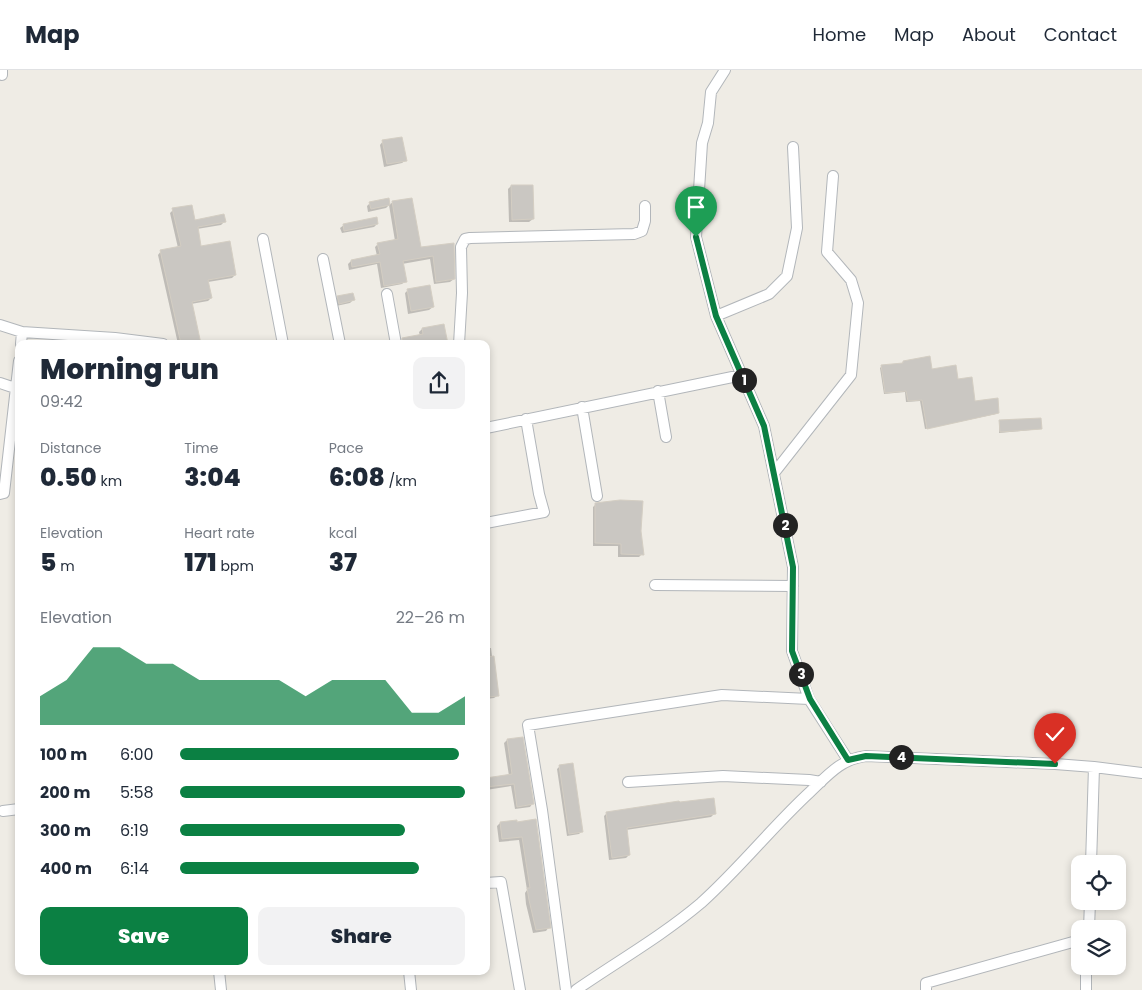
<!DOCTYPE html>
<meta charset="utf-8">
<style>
body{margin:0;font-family:Poppins,sans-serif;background:#f2f2f3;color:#1f2937;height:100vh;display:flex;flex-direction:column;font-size:19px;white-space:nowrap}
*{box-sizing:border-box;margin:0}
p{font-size:16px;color:#747a83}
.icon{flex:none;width:28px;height:28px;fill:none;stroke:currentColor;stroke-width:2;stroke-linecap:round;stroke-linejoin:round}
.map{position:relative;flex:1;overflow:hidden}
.side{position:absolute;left:15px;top:270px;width:475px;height:635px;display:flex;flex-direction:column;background:#fff;border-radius:10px;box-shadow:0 2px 8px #0003}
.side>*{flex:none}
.buttons{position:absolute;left:1071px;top:785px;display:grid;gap:10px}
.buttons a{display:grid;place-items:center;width:55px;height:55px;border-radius:10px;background:#fff;box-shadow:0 2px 8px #0003;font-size:25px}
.pin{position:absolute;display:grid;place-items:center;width:42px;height:42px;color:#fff;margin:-51px -21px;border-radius:50% 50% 50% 0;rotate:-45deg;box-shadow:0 0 5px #0007}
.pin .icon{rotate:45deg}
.km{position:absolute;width:25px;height:25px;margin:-12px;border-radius:50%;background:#222;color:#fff;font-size:14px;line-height:25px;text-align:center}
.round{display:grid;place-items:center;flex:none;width:52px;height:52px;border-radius:10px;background:#f2f2f3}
.headline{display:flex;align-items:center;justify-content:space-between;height:85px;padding:0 25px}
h1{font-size:28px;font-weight:800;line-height:38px}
.stats{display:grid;grid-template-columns:repeat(3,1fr);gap:8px;height:85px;padding:5px 25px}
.stats div{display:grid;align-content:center}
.stats b{font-size:25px;font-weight:800}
.stats small{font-size:14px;font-weight:400}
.stats p{font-size:14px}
.chart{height:140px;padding:10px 25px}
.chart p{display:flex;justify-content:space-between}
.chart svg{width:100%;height:90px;margin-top:5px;fill:#0b8043;opacity:.7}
.primary-button{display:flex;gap:10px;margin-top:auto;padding:10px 25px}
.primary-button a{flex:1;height:58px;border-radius:10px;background:#0b8043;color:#fff;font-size:20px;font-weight:800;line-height:58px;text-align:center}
.primary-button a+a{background:#f2f2f3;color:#1f2937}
ul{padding:0 25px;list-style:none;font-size:16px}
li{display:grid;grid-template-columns:80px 60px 1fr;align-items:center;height:38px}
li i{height:12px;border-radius:6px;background:#0b8043}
header{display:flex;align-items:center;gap:30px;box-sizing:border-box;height:70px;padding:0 25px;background:#fff;border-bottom:1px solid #e0e1e3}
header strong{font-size:24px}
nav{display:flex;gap:28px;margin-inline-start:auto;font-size:18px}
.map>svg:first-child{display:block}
.shadow{fill:#0003}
.building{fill:#cac7c2;stroke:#d4cec3}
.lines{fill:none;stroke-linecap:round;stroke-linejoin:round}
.minor-casing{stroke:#b2b6ba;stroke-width:12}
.minor{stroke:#fff;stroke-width:10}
.route-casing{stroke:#fff;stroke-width:10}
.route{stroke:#0b8043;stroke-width:6}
</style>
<header>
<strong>Map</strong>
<nav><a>Home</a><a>Map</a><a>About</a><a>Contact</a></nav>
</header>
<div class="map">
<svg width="1142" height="920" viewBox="0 0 1142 920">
<rect width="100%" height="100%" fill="#efece5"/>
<path class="shadow" d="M383,71L406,90L402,93L384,97L380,75Z
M511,116L533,149L529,152H509L508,119Z
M393,132L420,178L453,174L454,209L450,212L434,214L430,189L402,194L405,211L402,214L381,218L377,194L349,200L348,194L351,191L377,186L375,177L378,174L395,171L389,135Z
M370,133L389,135L386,138L368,142L367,136Z
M173,140L194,151L224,152L221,155L197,159L200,178L235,205L232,208L208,212L211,228L208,231L191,234L199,274H178L158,185L161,181L178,178L170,143Z
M377,154L374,157L342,163L340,158L344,155Z
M408,220L433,237L429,240L408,244L405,223Z
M338,227L353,230L350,233L336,236L335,230Z
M422,259L447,274H399L403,269L420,266L419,262Z
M903,292L931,300L957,311L974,332L998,343L996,344L925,359L920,331L906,332L905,322L884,324L880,298L882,296L901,294Z
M1000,352L1041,359L999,363Z
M596,434L640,461L642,484L639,487H618V476H593V437Z
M486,578H491L497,626L494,628L486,629Z
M507,670L533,733L530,737L515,739L511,716L486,720V709L509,706L504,673Z
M560,696L582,761L579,764L567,766L557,699Z
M607,743H715L711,747L626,760L629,785L626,788L609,790L604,746Z
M535,751L549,857L546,861L533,863L526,834L525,823L527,820L519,770L499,772L497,756L500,753L516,754Z"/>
<path class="building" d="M402,67L407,91L387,94L382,70Z
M511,115H533L534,149L512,150Z
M389,128L390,135L371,139L369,132Z
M412,128L421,177L454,173L455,209L436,212L433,186L403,191L407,212L384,216L380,192L352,197L351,190L380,184L377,173L398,169L392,131Z
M192,135L195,150L224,144L226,152L198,157L201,176L230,171L236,205L208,210L212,228L192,232L201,274H181L160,180L181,176L172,138Z
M377,147L378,154L344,161L343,154Z
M430,215L434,237L411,241L407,219Z
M353,223L355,230L339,234L337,226Z
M444,254L448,274H403L402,268L423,264L422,258Z
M930,286L932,299L956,295L958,309L972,307L975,331L998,328L999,343L927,359L922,330L908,331L906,321L885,323L881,295L903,293V291Z
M1041,348L1042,359L1000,362L999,350Z
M620,430L643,431L641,461L644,485L621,484V474L595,473V433Z
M494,586L499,626L486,627V587Z
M523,667L534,734L517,737L514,714L486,717V708L512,704L507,669Z
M573,693L583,762L569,764L559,695Z
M714,728L716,744L627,758L630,785L612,788L606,742L679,731L680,732Z
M536,749L551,858L536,860L529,830L527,818H530L522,767L502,769L500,752L517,750V752Z"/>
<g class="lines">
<defs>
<path id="minor" d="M725,0L711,22L708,53L702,73L696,167L716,246L764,356L793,497L792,581L809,629L848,690
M2,5V0
M263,169L283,274
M323,189L340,274
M387,224L396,274
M716,246L769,224L787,206L797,158L793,77
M0,255L22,262L115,268L163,274
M21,274L22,262
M459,274L462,223L461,177L465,169L470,168L634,164L642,161L645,151V136
M0,313L15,318
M658,321L666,367
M582,337L597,426
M486,358L742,305
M774,403L851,305L858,233L851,210L827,182L833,106
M0,424L4,423L19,291
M486,453L544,442L539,424L526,349
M655,515L793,516
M628,712L723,706L809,710L821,712
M3,741L19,739
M1091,794L1094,697
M486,813L501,812L520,920
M1089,859L1090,831
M219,901L221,920
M409,901L411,920
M566,920L542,740L528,655L722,625L809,629
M576,920C618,891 662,866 701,833C740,798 772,757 810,722C828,705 841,689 866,686L1055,694L1094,697L1142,703
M926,920V913L1080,870
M1086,920V896"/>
</defs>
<use href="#minor" class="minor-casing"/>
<use href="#minor" class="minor"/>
</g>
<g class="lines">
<defs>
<path id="route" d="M696,167L716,246L764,356L793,497L792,581L810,629L848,690L866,686L1055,694"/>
</defs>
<use href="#route" class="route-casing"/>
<use href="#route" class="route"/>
</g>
</svg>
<div class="buttons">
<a><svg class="icon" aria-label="locate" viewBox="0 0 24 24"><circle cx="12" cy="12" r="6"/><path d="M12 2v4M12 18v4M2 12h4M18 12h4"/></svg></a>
<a><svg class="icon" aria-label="layers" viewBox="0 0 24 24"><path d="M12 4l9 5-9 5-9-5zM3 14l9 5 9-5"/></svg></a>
</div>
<div class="pin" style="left:696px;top:167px;background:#1e9e55"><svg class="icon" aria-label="arrive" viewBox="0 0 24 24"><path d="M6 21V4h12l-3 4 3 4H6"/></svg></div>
<div class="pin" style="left:1055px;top:694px;background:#d93025"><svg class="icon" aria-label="check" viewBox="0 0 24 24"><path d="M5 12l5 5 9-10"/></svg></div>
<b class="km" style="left:744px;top:310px">1</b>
<b class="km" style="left:785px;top:455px">2</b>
<b class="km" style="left:801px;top:604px">3</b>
<b class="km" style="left:901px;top:687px">4</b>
<section class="side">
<div class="headline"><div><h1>Morning run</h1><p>09:42</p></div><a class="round"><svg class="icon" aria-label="share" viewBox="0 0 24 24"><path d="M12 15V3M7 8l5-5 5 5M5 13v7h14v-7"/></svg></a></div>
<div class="stats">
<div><p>Distance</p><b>0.50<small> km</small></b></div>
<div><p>Time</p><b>3:04</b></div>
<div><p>Pace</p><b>6:08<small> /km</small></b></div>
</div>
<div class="stats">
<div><p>Elevation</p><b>5<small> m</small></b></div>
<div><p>Heart rate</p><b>171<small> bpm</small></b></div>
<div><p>kcal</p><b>37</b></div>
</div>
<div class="chart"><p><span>Elevation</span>22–26 m</p>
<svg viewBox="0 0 160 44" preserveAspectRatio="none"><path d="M0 44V30L10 22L20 6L30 6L40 14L50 14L60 22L70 22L80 22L90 22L100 30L110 22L120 22L130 22L140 38L150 38L160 30V44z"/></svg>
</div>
<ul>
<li><b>100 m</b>6:00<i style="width:98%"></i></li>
<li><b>200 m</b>5:58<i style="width:100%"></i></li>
<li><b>300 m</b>6:19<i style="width:79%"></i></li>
<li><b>400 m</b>6:14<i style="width:84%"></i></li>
</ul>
<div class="primary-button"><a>Save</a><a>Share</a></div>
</section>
</div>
